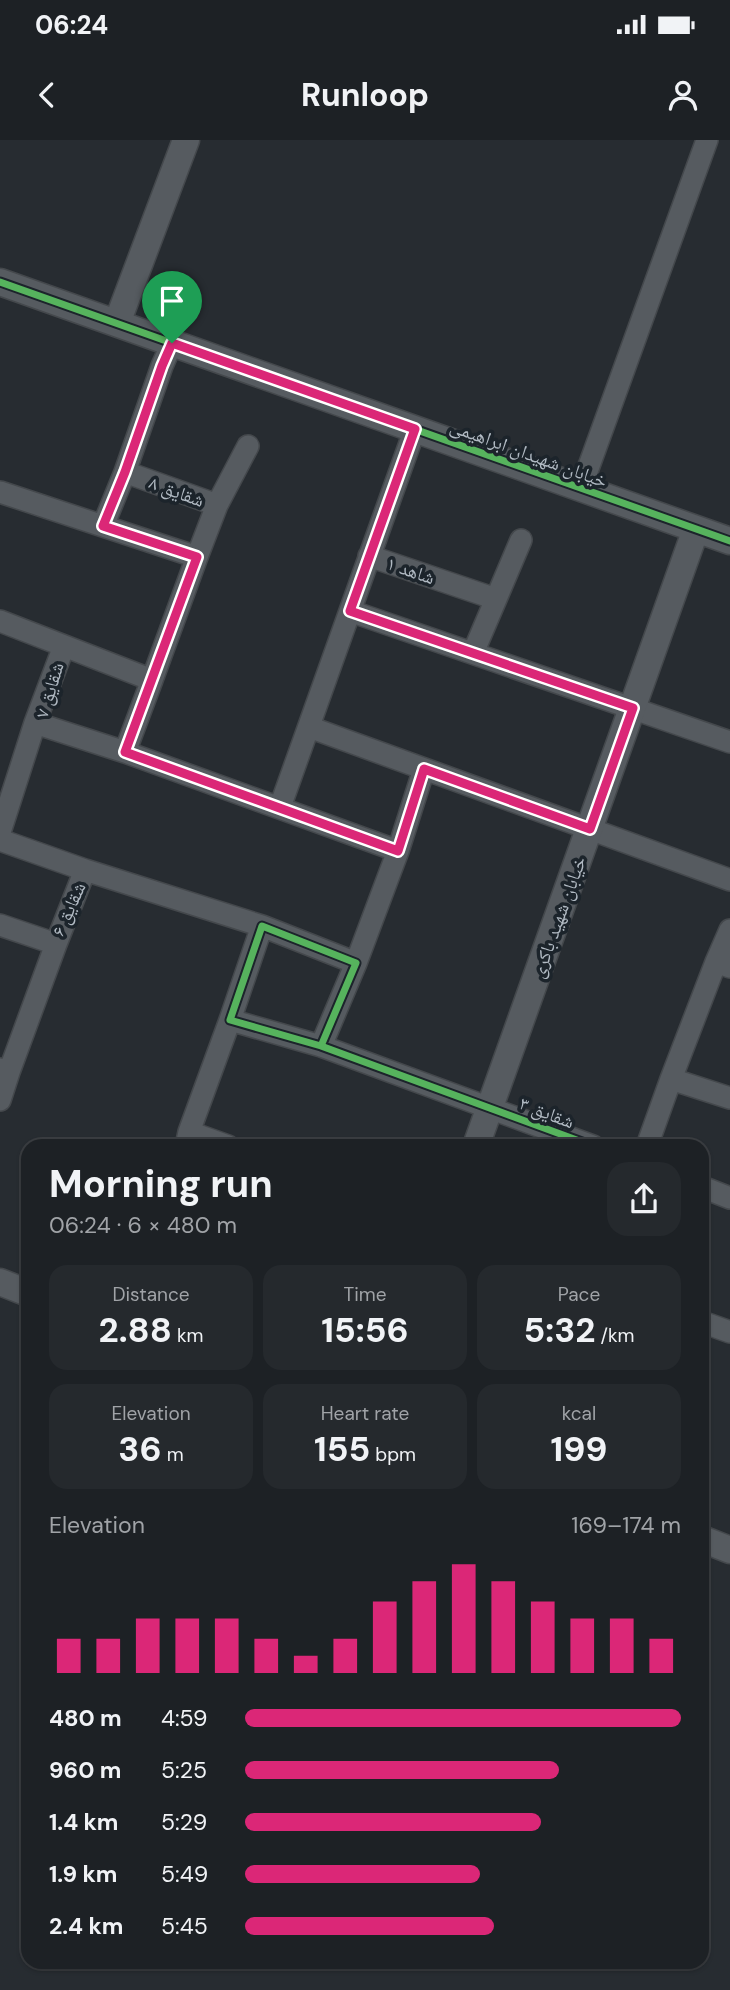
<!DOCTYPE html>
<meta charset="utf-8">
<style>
body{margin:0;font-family:"DM Sans","Noto Naskh Arabic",sans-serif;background:#25292d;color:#f1f3f6;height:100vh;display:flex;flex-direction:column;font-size:26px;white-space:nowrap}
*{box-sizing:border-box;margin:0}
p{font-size:23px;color:#a0a3a7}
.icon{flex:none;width:38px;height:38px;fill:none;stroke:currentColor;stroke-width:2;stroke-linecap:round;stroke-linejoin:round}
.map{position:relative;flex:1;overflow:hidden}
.side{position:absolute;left:21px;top:999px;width:688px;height:830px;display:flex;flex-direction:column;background:#1d2125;border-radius:21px;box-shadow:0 2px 5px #0004,0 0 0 2px #3b3e42}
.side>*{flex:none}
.pin{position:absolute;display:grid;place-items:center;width:60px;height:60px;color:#fff;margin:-72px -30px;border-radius:50% 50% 50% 0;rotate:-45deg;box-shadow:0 0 7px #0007}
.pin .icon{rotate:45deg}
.round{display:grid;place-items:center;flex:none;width:74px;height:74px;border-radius:21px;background:#25292d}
.overview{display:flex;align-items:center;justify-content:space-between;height:119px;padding:0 28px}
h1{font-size:38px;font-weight:700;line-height:52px}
.metrics{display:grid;grid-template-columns:repeat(3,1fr);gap:10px;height:119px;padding:7px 28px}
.metrics div{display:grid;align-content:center;border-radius:18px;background:#25292d;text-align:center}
.metrics b{font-size:35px;font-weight:700}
.metrics small{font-size:19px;font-weight:400}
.metrics p{font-size:19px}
.chart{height:196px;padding:14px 28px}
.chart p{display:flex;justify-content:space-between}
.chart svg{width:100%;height:126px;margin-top:7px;stroke:#db2777;stroke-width:6}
ul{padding:0 28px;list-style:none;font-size:23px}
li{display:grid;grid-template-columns:112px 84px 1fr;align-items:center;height:52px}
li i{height:18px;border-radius:9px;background:#db2777}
.status{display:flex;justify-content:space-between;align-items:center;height:49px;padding:0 35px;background:#1d2125;direction:ltr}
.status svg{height:19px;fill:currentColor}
header{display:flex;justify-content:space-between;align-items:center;height:91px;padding:0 28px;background:#1d2125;font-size:32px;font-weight:700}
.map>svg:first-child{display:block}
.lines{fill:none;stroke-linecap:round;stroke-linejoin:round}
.minor-casing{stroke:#44484c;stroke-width:24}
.tertiary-casing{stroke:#44484c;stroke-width:29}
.minor{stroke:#565b60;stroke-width:21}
.tertiary{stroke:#565b60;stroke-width:26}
.cycleway-casing{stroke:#1c242b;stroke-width:11}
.cycleway{stroke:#56b35d;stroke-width:7}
.route-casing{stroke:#fff;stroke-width:14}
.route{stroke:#db2777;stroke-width:9}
.labels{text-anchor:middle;stroke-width:7;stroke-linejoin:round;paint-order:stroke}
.street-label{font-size:19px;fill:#b1bac3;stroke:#1c242b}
</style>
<div class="status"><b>06:24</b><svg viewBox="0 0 49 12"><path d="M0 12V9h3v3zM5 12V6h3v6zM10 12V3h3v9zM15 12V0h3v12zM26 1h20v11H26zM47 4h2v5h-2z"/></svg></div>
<header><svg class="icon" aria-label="back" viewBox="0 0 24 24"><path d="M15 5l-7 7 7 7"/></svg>Runloop<svg class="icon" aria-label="person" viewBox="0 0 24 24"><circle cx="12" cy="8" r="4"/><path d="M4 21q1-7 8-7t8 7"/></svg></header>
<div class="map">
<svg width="730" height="1850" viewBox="0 0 730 1850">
<rect width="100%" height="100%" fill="#272c31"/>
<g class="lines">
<defs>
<path id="minor" d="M125,332L162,226L172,203
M581,348L707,0
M0,352L197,417L217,365L125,332L103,386
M217,365L248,306
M369,416L496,459L473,513
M496,459L521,400
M350,471L730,602
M0,481L152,540L125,612L35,583L64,506
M152,540L197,417
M309,587L730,740
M125,612L398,711L424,629
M280,667L415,289
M0,692L35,583
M0,700L85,730L56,804L0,785
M85,730L262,786
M730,790L716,822L730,827
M356,823L398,711
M321,906L356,823L262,786L230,880L321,906L593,1006
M0,929L9,932L0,960
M9,932L56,804
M671,939L716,822
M189,992L230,880
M186,1006L189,992L228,1006
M647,1006L671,939L730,958
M702,1047L730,1058
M702,1182L730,1192"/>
<path id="tertiary" d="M0,142L730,401
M117,183L186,0
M476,1006L696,389
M0,1142L28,1153
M702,1399L730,1410"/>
</defs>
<use href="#minor" class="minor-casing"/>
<use href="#tertiary" class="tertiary-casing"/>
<use href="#minor" class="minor"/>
<use href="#tertiary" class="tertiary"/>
<defs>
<path id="cycleway" d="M0,142L730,401
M321,906L356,823L262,786L230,880L321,906L593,1006"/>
</defs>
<use href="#cycleway" class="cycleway-casing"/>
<use href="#cycleway" class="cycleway"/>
</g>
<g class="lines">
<defs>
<path id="route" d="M172,203L415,289L350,471L633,568L590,689L424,629L398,711L125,612L197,417L103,386L125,332L162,226Z"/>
</defs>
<use href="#route" class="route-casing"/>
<use href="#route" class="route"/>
</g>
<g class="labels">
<g class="street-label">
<text transform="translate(529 313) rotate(20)" y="7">خیابان شهیدان ابراهیمی</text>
<text transform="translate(177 351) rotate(20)" y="7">شقایق ۸</text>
<text transform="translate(411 430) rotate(19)" y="7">شاهد ۱</text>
<text transform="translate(49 550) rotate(-73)" y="7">شقایق ۷</text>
<text transform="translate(68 769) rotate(-66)" y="7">شقایق ۶</text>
<text transform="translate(558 777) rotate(-70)" y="7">خیابان شهید باکری</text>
<text transform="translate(547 972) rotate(21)" y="7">شقایق ۳</text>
</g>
</g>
</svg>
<div class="pin" style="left:172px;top:203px;background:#1e9e55"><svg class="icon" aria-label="arrive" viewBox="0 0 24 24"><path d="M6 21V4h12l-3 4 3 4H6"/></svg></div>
<section class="side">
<div class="overview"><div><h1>Morning run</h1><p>06:24 · 6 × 480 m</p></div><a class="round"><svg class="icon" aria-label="share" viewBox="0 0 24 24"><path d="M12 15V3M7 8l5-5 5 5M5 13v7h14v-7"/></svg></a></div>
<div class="metrics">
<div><p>Distance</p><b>2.88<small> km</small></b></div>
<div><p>Time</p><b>15:56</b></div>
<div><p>Pace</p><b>5:32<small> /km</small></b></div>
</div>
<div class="metrics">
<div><p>Elevation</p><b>36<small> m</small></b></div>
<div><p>Heart rate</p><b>155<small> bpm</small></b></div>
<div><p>kcal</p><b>199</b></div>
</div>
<div class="chart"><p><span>Elevation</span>169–174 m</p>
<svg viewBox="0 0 160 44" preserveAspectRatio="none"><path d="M5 44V32M15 44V32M25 44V25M35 44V25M45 44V25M55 44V32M65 44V38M75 44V32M85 44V19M95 44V12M105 44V6M115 44V12M125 44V19M135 44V25M145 44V25M155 44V32"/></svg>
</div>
<ul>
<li><b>480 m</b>4:59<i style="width:100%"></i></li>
<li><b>960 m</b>5:25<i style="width:72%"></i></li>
<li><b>1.4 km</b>5:29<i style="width:68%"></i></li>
<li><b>1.9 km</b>5:49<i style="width:54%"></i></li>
<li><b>2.4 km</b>5:45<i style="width:57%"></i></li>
</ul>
</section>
</div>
